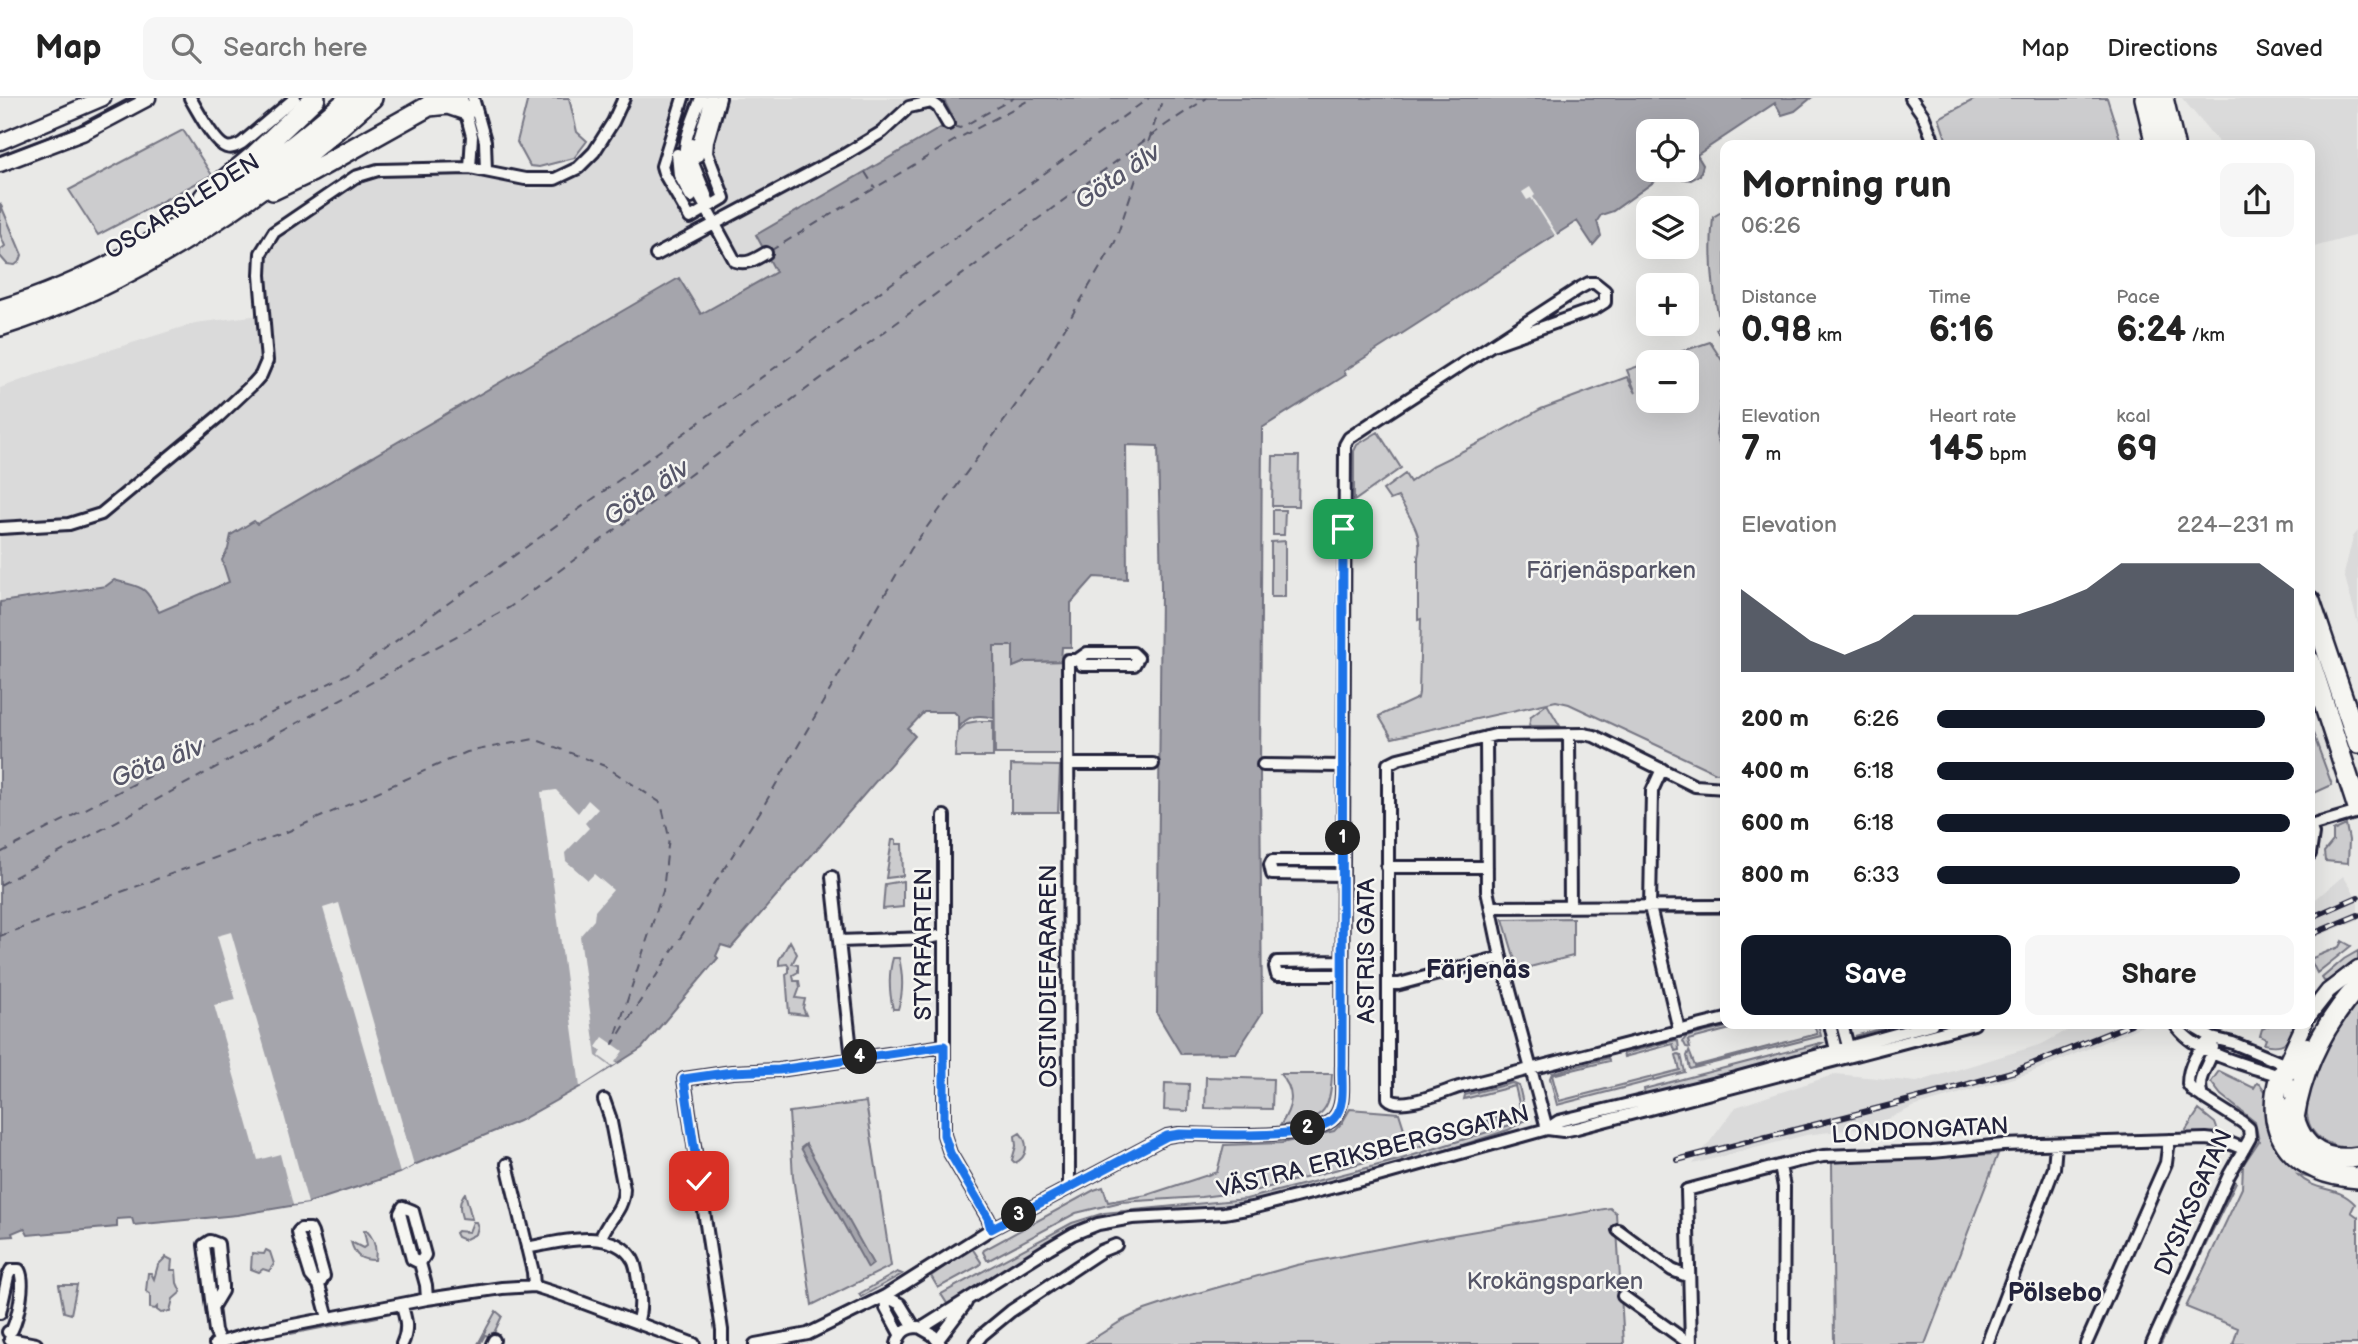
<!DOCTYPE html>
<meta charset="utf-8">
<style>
body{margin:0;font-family:"Balsamiq Sans",sans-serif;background:#f6f6f6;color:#222;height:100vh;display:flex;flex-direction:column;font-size:26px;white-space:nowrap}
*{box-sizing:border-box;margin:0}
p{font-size:23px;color:#767676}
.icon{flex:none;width:38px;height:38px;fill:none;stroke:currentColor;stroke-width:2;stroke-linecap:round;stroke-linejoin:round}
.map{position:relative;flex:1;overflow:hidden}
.details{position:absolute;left:1720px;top:42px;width:595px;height:889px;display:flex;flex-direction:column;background:#fff;border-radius:14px;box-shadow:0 7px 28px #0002}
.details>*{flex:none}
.controls{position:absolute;left:1636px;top:21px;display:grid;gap:14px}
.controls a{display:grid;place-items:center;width:63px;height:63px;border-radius:14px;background:#fff;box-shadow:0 7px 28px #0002;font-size:35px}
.pin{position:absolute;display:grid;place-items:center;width:60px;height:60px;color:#fff;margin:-30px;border-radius:14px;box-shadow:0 4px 10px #0006}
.km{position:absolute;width:35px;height:35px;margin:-18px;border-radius:50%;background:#222;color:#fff;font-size:19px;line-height:35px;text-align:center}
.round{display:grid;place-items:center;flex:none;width:74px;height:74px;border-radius:14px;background:#f6f6f6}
.head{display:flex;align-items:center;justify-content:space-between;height:119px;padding:0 21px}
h1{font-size:38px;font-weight:700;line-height:52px}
.metrics{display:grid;grid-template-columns:repeat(3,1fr);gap:10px;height:119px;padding:7px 21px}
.metrics div{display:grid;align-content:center}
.metrics b{font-size:35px;font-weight:700}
.metrics small{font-size:19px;font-weight:400}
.metrics p{font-size:19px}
.chart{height:196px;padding:14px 21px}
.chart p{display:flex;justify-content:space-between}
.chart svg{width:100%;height:126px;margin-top:7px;fill:#111827;opacity:.7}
.action{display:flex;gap:14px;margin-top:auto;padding:14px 21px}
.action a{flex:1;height:80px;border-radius:14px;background:#111827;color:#fff;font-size:28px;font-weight:700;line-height:80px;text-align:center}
.action a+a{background:#f6f6f6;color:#222}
ul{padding:0 21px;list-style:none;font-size:23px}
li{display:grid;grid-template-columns:112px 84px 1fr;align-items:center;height:52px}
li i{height:18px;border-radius:9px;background:#111827}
header{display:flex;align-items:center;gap:42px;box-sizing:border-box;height:98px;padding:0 35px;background:#fff;border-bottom:2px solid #e0e0e0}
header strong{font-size:33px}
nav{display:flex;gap:38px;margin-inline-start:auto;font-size:24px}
.search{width:490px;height:63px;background:#f6f6f6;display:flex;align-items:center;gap:18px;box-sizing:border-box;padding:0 24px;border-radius:14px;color:#767676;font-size:26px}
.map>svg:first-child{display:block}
.built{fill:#dadada}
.green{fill:#ccccce;stroke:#777784;stroke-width:2}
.water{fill:#a5a5ac;stroke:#71717f;stroke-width:2;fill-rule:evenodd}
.pier{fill:#e9e9e7}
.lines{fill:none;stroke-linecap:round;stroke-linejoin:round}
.ferry{stroke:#565668;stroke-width:2;stroke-dasharray:9 7;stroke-linecap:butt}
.street-casing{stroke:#22223b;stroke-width:16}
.secondary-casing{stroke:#22223b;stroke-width:19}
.highway-casing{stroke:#22223b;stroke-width:24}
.street{stroke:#f6f6f2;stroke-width:10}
.secondary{stroke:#f6f6f2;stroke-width:14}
.highway{stroke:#f6f6f2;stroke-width:19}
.tram{stroke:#22223b;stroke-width:2}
.rail-casing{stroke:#22223b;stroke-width:6}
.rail{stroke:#f6f6f2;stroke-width:3.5;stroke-dasharray:10;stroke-linecap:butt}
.route-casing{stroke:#fff;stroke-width:14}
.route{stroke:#1a73e8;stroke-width:9}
.labels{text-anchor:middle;stroke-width:5;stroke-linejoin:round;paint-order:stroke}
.street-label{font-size:24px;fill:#22223b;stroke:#f6f6f2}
.park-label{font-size:24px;fill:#555567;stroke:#f6f6f2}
.water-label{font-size:26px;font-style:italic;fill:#565668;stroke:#f6f6f2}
.neighbourhood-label{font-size:26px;font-weight:bold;fill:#22223b;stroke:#f6f6f2}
</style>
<header>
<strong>Map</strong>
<div class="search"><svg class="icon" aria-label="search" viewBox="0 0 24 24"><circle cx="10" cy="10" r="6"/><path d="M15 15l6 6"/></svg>Search here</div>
<nav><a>Map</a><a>Directions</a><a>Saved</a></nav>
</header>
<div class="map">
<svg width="2358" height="1246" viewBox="0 0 2358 1246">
<rect width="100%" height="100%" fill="#e9e9e7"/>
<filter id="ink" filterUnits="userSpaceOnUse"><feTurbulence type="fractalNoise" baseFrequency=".0143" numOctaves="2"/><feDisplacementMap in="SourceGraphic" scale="14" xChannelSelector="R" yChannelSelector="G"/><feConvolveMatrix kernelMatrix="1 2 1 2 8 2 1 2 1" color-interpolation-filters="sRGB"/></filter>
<g filter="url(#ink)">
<path class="built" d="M630,0H943L955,22L756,137L777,174L701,216L679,180L256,426L231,437L225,458L229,484L159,514L118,483L114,482L106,488L0,504V290L63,267L195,225L268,216L267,168L272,145L345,91L377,77H473L532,91L560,88L583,76L602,52L623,20Z
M2182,0H2358V137L2310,150V47H2221Z
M2358,433V526L2344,476L2353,439Z
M2343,778L2353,793L2358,805V822L2310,841V806Z
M2079,926H2147L2027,976L1913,1009L1870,1029L1806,1037L1693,1066L1736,1009L1836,976L1917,984L2042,946Z"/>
<path class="green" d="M528,0H569L577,34L587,43L574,60L539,69L530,68L517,44Z
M1977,0H2107L2122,47H1948L1939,20Z
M183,32L212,77L98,137L69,92Z
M0,105L22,157L20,163L15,167L7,166L0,158V152L5,148L0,136Z
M1725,112V246L1716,231L1720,225C1712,190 1709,156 1713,119Z
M1710,244L1725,267V292L1720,306L1716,337L1722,355L1726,357L1725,674L1716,675L1695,665L1569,606L1556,603L1392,640L1379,618L1418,600L1419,595L1421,521L1418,522V459C1424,438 1410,419 1398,399L1390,402L1383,392L1405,376L1410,384L1434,367L1485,342L1541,311L1627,279L1636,295L1627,272L1648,265V303H1687V264H1650Z
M1378,334L1401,370L1354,403V353L1357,347Z
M1273,358H1299L1298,408H1272Z
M1273,412H1285L1284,437H1273Z
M1285,443V499H1271V444Z
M994,548H1013V569L1025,564L1061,563L1062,656H995Z
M1547,606L1560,628H1529L1531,618Z
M979,623H993V659H955L957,634L967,625Z
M2310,627L2332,687L2310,697Z
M1011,667L1060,668L1058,714H1011Z
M2346,727L2349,742L2348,765L2325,763L2324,754L2333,743V733Z
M892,742H896V746H902L903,778L886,780Z
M903,783V809L883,811L885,786Z
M1662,813H1726L1725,816H1658Z
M1573,820V858L1518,872L1503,821Z
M790,843L797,856L792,866L798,867V874L793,877L794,883H799L800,889L796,900L805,901L803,910L806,917L789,915L786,876L789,874V869L787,866L779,867V862Z
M2342,843L2351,848L2317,875L2310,861L2339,849Z
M2358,853V864L2332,883H2324L2322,880L2344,861Z
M893,860H899C903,877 904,894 898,911H893C889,893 888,877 893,860Z
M1493,867L1494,869L1397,894L1398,891Z
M2358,904V1049C2348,1051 2336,1049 2326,1044C2278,1021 2331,928 2358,904Z
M1814,926H1818L1821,938L1690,971L1687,958L1689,953L1695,968L1817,936Z
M1898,926H1923L1866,940L1855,938Z
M2272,926H2297C2289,943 2285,951 2264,946L2266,941L2260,938L2262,931Z
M1735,927L1738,929L1688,942L1690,950L1686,949L1683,943L1686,939Z
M1676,942L1678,943L1679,952L1675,953L1673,946L1624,959L1623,956Z
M1820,945H1822L1799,959L1645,998L1644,991Z
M1678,956L1681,957L1685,974L1557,1007L1550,980L1552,975L1608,960L1609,963L1552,977L1559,1003L1680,972L1676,957Z
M2219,973L2254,990L2257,985L2260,986L2268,997L2358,1086V1091L2298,1077C2316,1095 2338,1087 2355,1106L2351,1114L2358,1119V1246H2233L2238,1230L2186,1209L2242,1090L2243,1067L2259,1043L2255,1024L2221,997L2211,984Z
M1280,976H1332C1330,1019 1321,1020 1280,1028C1292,1009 1297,994 1280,976Z
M1206,979L1273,981L1272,1011L1205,1010Z
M1165,985L1189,986L1188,1013L1164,1012Z
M1512,985L1519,988L1525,1014L1396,1056L1258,1092L1201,1099L1121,1104L1076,1115L989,1162H987L983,1154L984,1152L1094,1092L1103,1089L1108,1104L1147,1097L1217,1074L1224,1047L1282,1045L1334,1033L1342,1025L1350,1011L1399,1015L1408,1043L1521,1014L1515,988L1464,1001L1465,997Z
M866,1004L891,1168L812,1207L793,1079L789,1014Z
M2199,1012L2215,1025L2219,1036L2187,1035L2186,1032Z
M1526,1022L1508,1032L1435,1056L1250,1104L1217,1110L1132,1114L1086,1124L1041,1148L948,1207L941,1196L1072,1125L1104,1115L1246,1101L1398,1062Z
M1020,1035C1029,1045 1028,1059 1015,1065L1012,1062L1016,1048L1015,1038Z
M1998,1056L1925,1246H1834L1832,1064Z
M2232,1081L2236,1084L2196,1167L2161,1246H2157Z
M465,1095L472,1121L462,1120C459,1111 459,1102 465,1095Z
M1610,1110L1616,1115L1624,1246H1085L1123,1222L1145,1212L1184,1199L1297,1167L1418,1143Z
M473,1124H476L478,1129L476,1136L464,1142L457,1139L455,1135L457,1133L469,1134Z
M364,1133L366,1132C374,1140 377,1151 375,1162C360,1162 355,1158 351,1144L363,1150L367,1147Z
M972,1150L981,1164L980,1167L938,1190L931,1178Z
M266,1152L270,1154L274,1166L269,1173L263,1171L259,1174L251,1171L252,1155L264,1156Z
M166,1159L172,1162L171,1172H176L177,1185L181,1194L173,1201L170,1213L161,1215L157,1212V1209L155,1211L150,1210V1196L146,1193L148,1175H151L154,1181L158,1167Z
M897,1174L902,1176L861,1199L859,1196Z
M59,1187H77L71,1216L64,1214Z
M496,1213L502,1218L492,1239L485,1237L480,1246H478Z
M378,1215V1219L291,1236L288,1232Z"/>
<path class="water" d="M943,0H1811L1795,13L1782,17L1775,5L1697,57L1703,67L1700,77L1691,82L1679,80L1672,75L1665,76L1613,113L1601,117L1597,123L1601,138L1593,147L1577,123L1344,273L1346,277L1262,330L1260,677L1262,915L1236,955L1181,956L1157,916L1161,490L1158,348L1126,347L1127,481L1094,479L1071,505V549H1062L1061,563L1025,564L1013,569V548H994V620C978,616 967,617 958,631V618L954,614H924L908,631L915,638L731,850L721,847L716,858L718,860L642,950L580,989L519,1023L414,1067L400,1075L308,1105L237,1117L134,1127L132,1120L117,1121V1129L28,1137L24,1130L12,1135L13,1138L0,1139V504L106,488L114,482C144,491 143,485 159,514L229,484L222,462L228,451L231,437L254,423L257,426L679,180L701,216L776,174L756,137L954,22ZM1648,33H1687V72H1648Z
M806,1046L873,1166L868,1170L801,1050Z"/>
<path class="pier" d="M1530,89L1535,97L1533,99L1558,138L1556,139L1531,100L1527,102L1522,94Z
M556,692L578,715L588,702L598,711L585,725L589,730L565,755L566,763L588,782L594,776L613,792L595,813L594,822L580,838L596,958L611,969L580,989L541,694Z
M339,805L414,1067L400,1075L323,810Z
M231,834L284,1017L308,1105L293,1107L280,1056L258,1062L214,907L236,902L217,838Z
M603,939L623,953L615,964L617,966L613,968L599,958L602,953L596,949Z"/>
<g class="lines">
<path class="ferry" d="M953,28L960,30L1014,0
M865,74L875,90
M770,153L957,41L1033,0
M0,755L357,571L1149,0
M0,787L510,509L1167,26L1207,0
M0,838L289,733L467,654L534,641L605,668L661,705L669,739L663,793L613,946L760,714L911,451L1036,279L1115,144L1163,0"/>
<defs>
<path id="street" d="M190,0C197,11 214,45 226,49C232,51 237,48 242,45L295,0
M462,0L472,38L470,70
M473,0L485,43L486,73
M683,0L662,68L664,75L690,120L724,100L707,55L708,43L720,0
M701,0C692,25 679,48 687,75L735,163C747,167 756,161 766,155
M1911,0L1923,17L1935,47
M691,46L693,65L710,107
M677,56L679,77L691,99
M698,58V45L711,0
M656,157L844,57L882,34L909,9L931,4L938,9L948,26
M0,430L69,426L101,416L219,318L253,286L261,277L267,263L260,177L261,155L274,134L286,126L355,79L378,72L470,70L525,81H555L578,70L594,54L613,24L624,0
M1569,636L1570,809
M1486,639L1487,792L1501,859L1547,1031
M1069,666H1153
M1263,667L1344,668
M1662,671L1652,693L1650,809L1679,932
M1726,690L1695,688L1594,638L1584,636L1495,637L1398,661L1388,666V1000C1400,1013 1442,994 1459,989C1548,967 1636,943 1726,921
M944,718V1037L950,1055L988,1120L991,1131
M2310,727L2313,736L2310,756
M2310,728L2358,714
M1387,769H1487
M1342,777L1272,776L1270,767L1272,763H1342
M832,779L852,961
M1491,809L1726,808
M839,843L928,840L944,837
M1342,877H1277L1275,869L1277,864L1342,863
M1388,886H1399L1501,859
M1830,926L1837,957
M1842,926L1850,956
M2175,926C2194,956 2247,967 2280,978
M2188,926L2212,940L2233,945L2279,964L2286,973L2291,998
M2202,999C2195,976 2210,970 2213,949
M1547,1031L1563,1033L1577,1030L1974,926
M507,1066L533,1174L534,1188
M1780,1068L1784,1089L1783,1246
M1069,1090L1068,562H1077L1087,555H1133L1138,560L1134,567H1082L1077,562
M1618,1132L1672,1172L1689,1179
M601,1140C608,1120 623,1114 624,1091L610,1019L604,1002
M527,1150C557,1144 614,1128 633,1162C636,1167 637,1176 638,1183C641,1198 642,1211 637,1225
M420,1165L425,1157L413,1113L403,1109L400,1115L412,1161L420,1165L426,1187L427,1201
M319,1187L324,1178L312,1135L310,1131H301L298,1134L299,1139L311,1178L319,1187L328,1220
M885,1198L900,1206L914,1229
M885,1198L886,1210L900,1236
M1623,1198L1690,1246
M401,1206C406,1220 409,1232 402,1246
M213,1208L222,1193V1187L218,1146L210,1143L204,1147L215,1233L220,1244
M0,1215L8,1178L11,1172H19C26,1184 18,1219 12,1232L8,1234
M922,1230L1049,1150L1073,1136L1098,1126L1132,1120L1224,1115L1252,1110L1378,1078L1547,1031L1559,1023L1728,982L1932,926
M10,1241L36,1246
M938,1242L966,1205
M215,1246L252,1235L427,1201L502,1190L534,1188L565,1198L694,1246
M492,1246L494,1242
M722,1246V1232L684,981L732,974L779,972L944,948
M755,1246L808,1236L885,1198L991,1131L1167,1038L1179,1036C1211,1036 1313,1043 1334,1020C1346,1007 1341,983 1342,967L1345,347L1349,340L1373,324L1578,191L1589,185H1595L1605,193V204L1594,211L1492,247
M897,1246C900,1234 906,1229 919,1229L933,1237L940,1246
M975,1246L982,1237L1011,1213L1101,1153L1116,1147
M1691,1246L1687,1092L1798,1063L1823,1058L1932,1054L2003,1047L2206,1041L2224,1043L2244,1051
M1987,1246L2054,1070L2056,1046
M2086,1246L2166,1065L2169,1042
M2152,1246L2229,1077L2250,1040L2249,1030L2242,1024L2193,993L2188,986C2188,968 2198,951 2212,940"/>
<path id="secondary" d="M0,44L103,0
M0,66L82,35L148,0
M2310,916L2328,893L2358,870
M2280,978L2294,972L2307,947
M2280,978L2304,926"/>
<path id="highway" d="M2145,0L2156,47
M2163,0L2174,47
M429,8L448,6L466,12
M273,92L311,74L429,8L436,0
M204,99L255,57L315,0
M0,212C125,175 253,86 350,0
M0,228C135,186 268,95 372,0
M2310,503L2358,645
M2310,563L2358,710
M2280,978C2262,1040 2297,1076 2358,1080
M2292,1008C2297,1045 2319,1066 2358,1059
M2294,1020C2302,969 2324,926 2358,888"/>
</defs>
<use href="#street" class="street-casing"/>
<use href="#secondary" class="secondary-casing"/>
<use href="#highway" class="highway-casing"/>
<use href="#street" class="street"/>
<use href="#secondary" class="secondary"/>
<use href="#highway" class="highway"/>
<path class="tram" d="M0,58L84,26L135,0"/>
<defs>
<path id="rail" d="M2310,820L2358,799
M2310,837L2358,817
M1677,1062L1926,998L2015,973L2131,926"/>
</defs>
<use href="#rail" class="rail-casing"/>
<use href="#rail" class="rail"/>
</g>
</g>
<g class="lines" filter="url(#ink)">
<defs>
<path id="route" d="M699,1083L684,981L732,974L779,972L944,948V1037L950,1055L988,1120L991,1131L1167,1038L1180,1036C1211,1036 1314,1043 1334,1020C1346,1007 1341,983 1342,967L1343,431"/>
</defs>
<use href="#route" class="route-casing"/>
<use href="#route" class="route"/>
</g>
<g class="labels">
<g class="street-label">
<text transform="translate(182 108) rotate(-32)" y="8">OSCARSLEDEN</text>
<text transform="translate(923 846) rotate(-90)" y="8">STYRFARTEN</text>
<text transform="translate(1366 853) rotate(-90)" y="8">ASTRIS GATA</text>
<text transform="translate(1048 878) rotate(-90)" y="8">OSTINDIEFARAREN</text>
<text transform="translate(1920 1032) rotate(-3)" y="8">LONDONGATAN</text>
<text transform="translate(1373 1053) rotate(-14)" y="8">VÄSTRA ERIKSBERGSGATAN</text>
<text transform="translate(2193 1104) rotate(-66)" y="8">DYSIKSGATAN</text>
</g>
<g class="park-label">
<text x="1611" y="480">Färjenäsparken</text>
<text x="1555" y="1191">Krokängsparken</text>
</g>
<g class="water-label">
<text transform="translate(1117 78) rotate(-34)" y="9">Göta älv</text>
<text transform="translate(646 394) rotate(-34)" y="9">Göta älv</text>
<text transform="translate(157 664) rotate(-21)" y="9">Göta älv</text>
</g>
<g class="neighbourhood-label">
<text x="1478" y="880">Färjenäs</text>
<text x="2055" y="1203">Pölsebo</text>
</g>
</g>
</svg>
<div class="controls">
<a><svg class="icon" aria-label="locate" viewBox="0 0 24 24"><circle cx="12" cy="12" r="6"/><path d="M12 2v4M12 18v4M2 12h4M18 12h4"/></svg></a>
<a><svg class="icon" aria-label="layers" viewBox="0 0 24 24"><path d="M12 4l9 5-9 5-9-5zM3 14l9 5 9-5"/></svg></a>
<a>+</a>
<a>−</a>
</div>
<div class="pin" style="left:1343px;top:431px;background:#1e9e55"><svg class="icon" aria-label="arrive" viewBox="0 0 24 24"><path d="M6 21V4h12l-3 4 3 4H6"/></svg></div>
<div class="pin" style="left:699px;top:1083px;background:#d93025"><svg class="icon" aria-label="check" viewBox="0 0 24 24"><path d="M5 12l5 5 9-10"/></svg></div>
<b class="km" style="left:1343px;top:740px">1</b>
<b class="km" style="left:1308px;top:1030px">2</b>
<b class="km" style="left:1019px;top:1117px">3</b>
<b class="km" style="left:860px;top:959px">4</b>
<section class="details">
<div class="head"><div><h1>Morning run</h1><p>06:26</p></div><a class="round"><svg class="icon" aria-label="share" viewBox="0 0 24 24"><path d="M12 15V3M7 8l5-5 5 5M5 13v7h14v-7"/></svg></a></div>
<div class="metrics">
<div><p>Distance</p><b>0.98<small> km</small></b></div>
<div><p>Time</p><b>6:16</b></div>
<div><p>Pace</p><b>6:24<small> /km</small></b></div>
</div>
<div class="metrics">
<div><p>Elevation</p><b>7<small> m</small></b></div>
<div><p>Heart rate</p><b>145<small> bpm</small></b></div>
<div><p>kcal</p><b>69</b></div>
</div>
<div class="chart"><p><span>Elevation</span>224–231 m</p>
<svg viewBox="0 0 160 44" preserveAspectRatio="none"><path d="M0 44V15L10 24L20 33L30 38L40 33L50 24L60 24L70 24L80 24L90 20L100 15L110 6L120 6L130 6L140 6L150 6L160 15V44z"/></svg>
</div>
<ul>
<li><b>200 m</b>6:26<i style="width:92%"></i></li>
<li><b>400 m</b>6:18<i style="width:100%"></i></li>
<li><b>600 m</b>6:18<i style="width:99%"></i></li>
<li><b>800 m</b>6:33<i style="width:85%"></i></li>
</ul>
<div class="action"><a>Save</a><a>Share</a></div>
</section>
</div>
